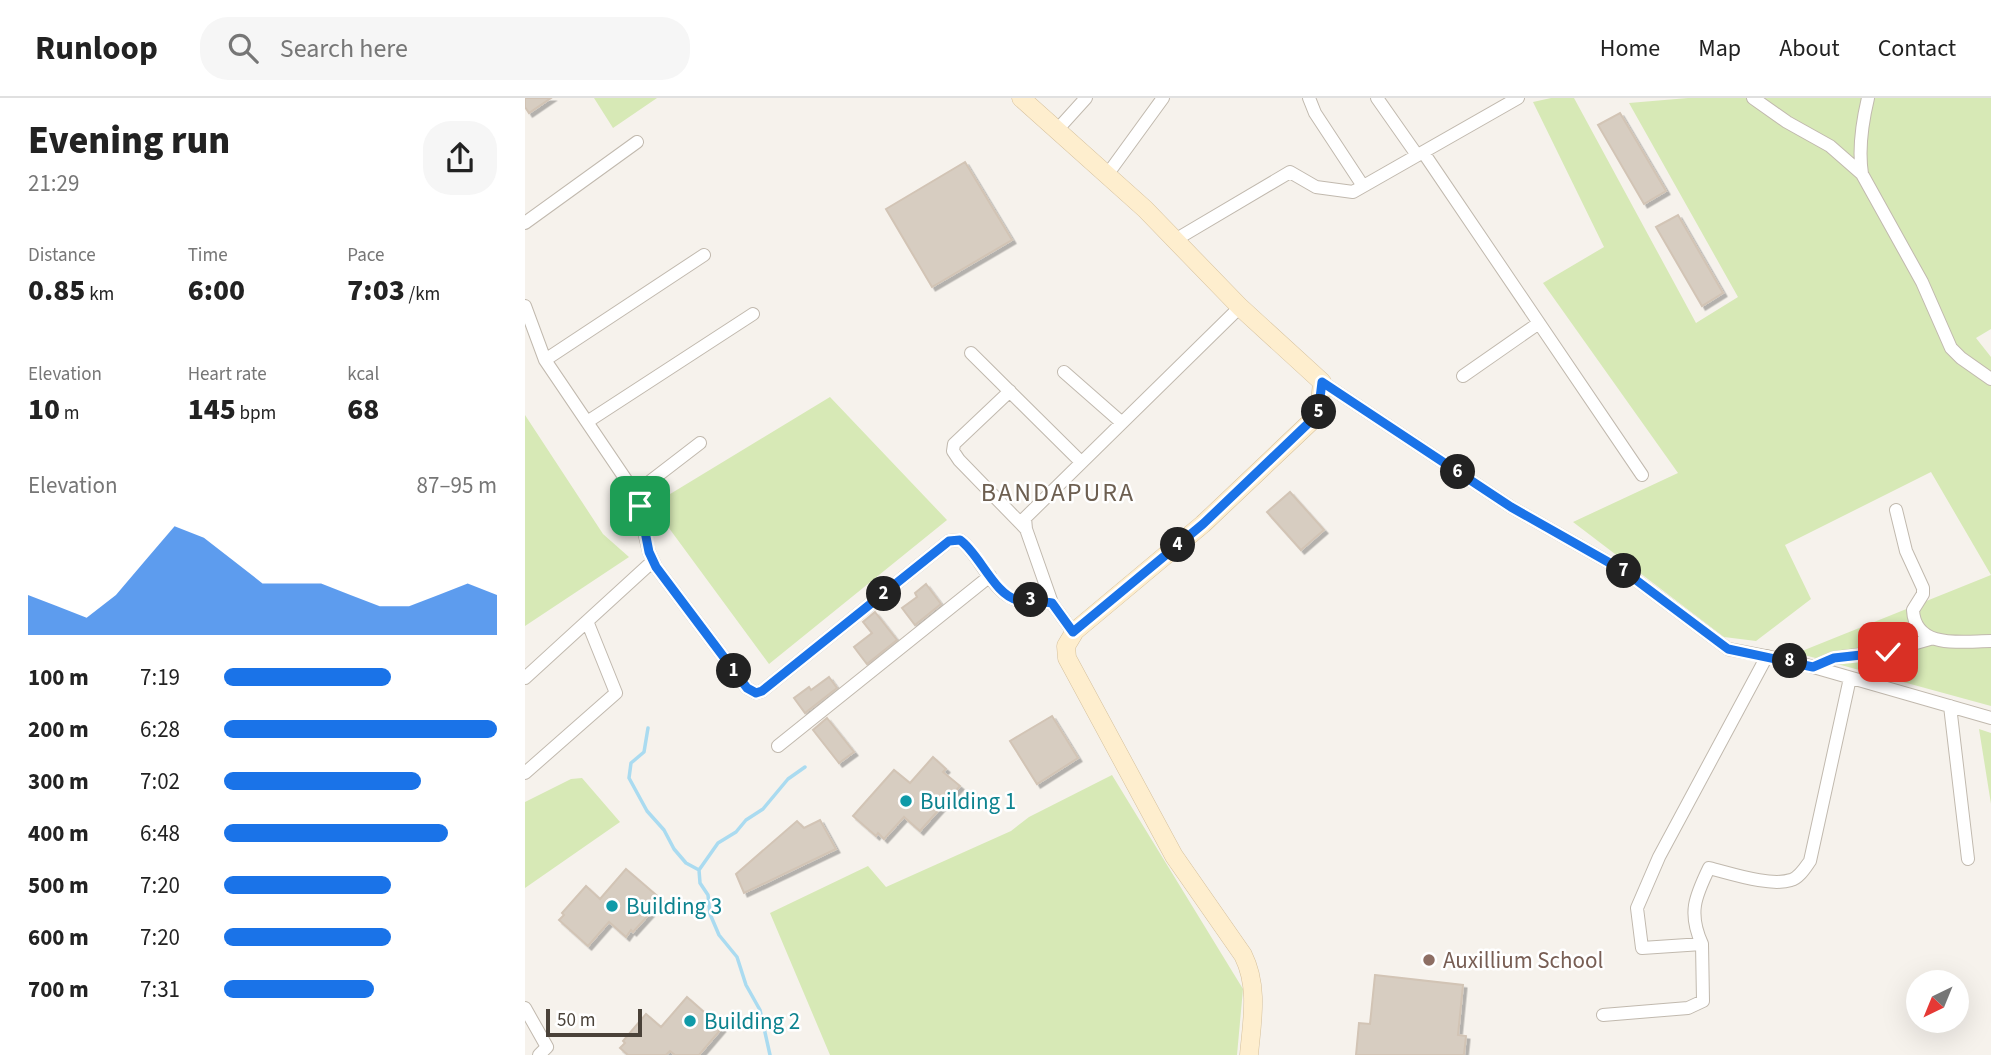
<!DOCTYPE html>
<meta charset="utf-8">
<style>
body{margin:0;font-family:"Source Sans 3",sans-serif;background:#f6f6f6;color:#222;height:100vh;display:flex;flex-direction:column;font-size:26px;white-space:nowrap}
*{box-sizing:border-box;margin:0}
p{font-size:23px;color:#767676}
.icon{flex:none;width:38px;height:38px;fill:none;stroke:currentColor;stroke-width:2;stroke-linecap:round;stroke-linejoin:round}
.map{position:relative;flex:1;overflow:hidden}
.panel{display:flex;flex-direction:column;background:#fff;width:525px}
.panel>*{flex:none}
.needle{width:46px;rotate:223deg}
.fabs{position:absolute;left:1381px;top:872px;display:grid;gap:14px}
.fabs a{display:grid;place-items:center;width:63px;height:63px;border-radius:50%;background:#fff;box-shadow:0 7px 28px #0002;font-size:35px}
.scale{position:absolute;left:21px;bottom:18px;width:96px;box-sizing:border-box;padding-left:7px;border:4px solid #4a4239;border-top:0;font-size:19px;line-height:24px;white-space:nowrap;color:#4a4239;-webkit-text-stroke:5px #fff;paint-order:stroke}
.pin{position:absolute;display:grid;place-items:center;width:60px;height:60px;color:#fff;margin:-30px;border-radius:14px;box-shadow:0 4px 10px #0006}
.km{position:absolute;width:35px;height:35px;margin:-18px;border-radius:50%;background:#222;color:#fff;font-size:19px;line-height:35px;text-align:center}
.round{display:grid;place-items:center;flex:none;width:74px;height:74px;border-radius:28px;background:#f6f6f6}
.summary{display:flex;align-items:center;justify-content:space-between;height:119px;padding:0 28px}
h1{font-size:38px;font-weight:800;line-height:52px}
.figures{display:grid;grid-template-columns:repeat(3,1fr);gap:10px;height:119px;padding:7px 28px}
.figures div{display:grid;align-content:center}
.figures b{font-size:30px;font-weight:800}
.figures small{font-size:19px;font-weight:400}
.figures p{font-size:19px}
.chart{height:196px;padding:14px 28px}
.chart p{display:flex;justify-content:space-between}
.chart svg{width:100%;height:126px;margin-top:7px;fill:#1a73e8;opacity:.7}
ul{padding:0 28px;list-style:none;font-size:23px}
li{display:grid;grid-template-columns:112px 84px 1fr;align-items:center;height:52px}
li i{height:18px;border-radius:9px;background:#1a73e8}
header{display:flex;align-items:center;gap:42px;box-sizing:border-box;height:98px;padding:0 35px;background:#fff;border-bottom:2px solid #e0e0e0}
header strong{font-size:33px}
nav{display:flex;gap:38px;margin-inline-start:auto;font-size:24px}
.search{width:490px;height:63px;background:#f6f6f6;display:flex;align-items:center;gap:18px;box-sizing:border-box;padding:0 24px;border-radius:28px;color:#767676;font-size:26px}
main{display:flex;flex:1;min-height:0}
.map>svg:first-child{display:block}
.green{fill:#d7e9b6}
.lines{fill:none;stroke-linecap:round;stroke-linejoin:round}
.stream{stroke:#aadbf0;stroke-width:3.5}
.building{fill:#d7cdc1;stroke:#d2c4b5;stroke-width:2;filter:url(#shadow)}
.street-casing{stroke:#c1b9ae;stroke-width:14}
.secondary-casing{stroke:#d5c09c;stroke-width:19}
.street{stroke:#fff;stroke-width:12}
.secondary{stroke:#feeece;stroke-width:18}
.route-casing{stroke:#fff;stroke-width:14}
.route{stroke:#1a73e8;stroke-width:9}
.culture-dot{fill:#0f9aa8;stroke:#fff;stroke-width:2.5}
.education-dot{fill:#8d6e63;stroke:#fff;stroke-width:2.5}
.labels{text-anchor:middle;stroke-width:5;stroke-linejoin:round;paint-order:stroke}
.culture-label{font-size:23px;fill:#0d838f;stroke:#fff;text-anchor:start}
.education-label{font-size:23px;fill:#785e54;stroke:#fff;text-anchor:start}
.quarter-label{font-size:26px;letter-spacing:2px;fill:#6d5f51;stroke:#fff}
</style>
<header>
<strong>Runloop</strong>
<div class="search"><svg class="icon" aria-label="search" viewBox="0 0 24 24"><circle cx="10" cy="10" r="6"/><path d="M15 15l6 6"/></svg>Search here</div>
<nav><a>Home</a><a>Map</a><a>About</a><a>Contact</a></nav>
</header>
<main>
<section class="panel">
<div class="summary"><div><h1>Evening run</h1><p>21:29</p></div><a class="round"><svg class="icon" aria-label="share" viewBox="0 0 24 24"><path d="M12 15V3M7 8l5-5 5 5M5 13v7h14v-7"/></svg></a></div>
<div class="figures">
<div><p>Distance</p><b>0.85<small> km</small></b></div>
<div><p>Time</p><b>6:00</b></div>
<div><p>Pace</p><b>7:03<small> /km</small></b></div>
</div>
<div class="figures">
<div><p>Elevation</p><b>10<small> m</small></b></div>
<div><p>Heart rate</p><b>145<small> bpm</small></b></div>
<div><p>kcal</p><b>68</b></div>
</div>
<div class="chart"><p><span>Elevation</span>87–95 m</p>
<svg viewBox="0 0 160 44" preserveAspectRatio="none"><path d="M0 44V30L10 34L20 38L30 30L40 18L50 6L60 10L70 18L80 26L90 26L100 26L110 30L120 34L130 34L140 30L150 26L160 30V44z"/></svg>
</div>
<ul>
<li><b>100 m</b>7:19<i style="width:61%"></i></li>
<li><b>200 m</b>6:28<i style="width:100%"></i></li>
<li><b>300 m</b>7:02<i style="width:72%"></i></li>
<li><b>400 m</b>6:48<i style="width:82%"></i></li>
<li><b>500 m</b>7:20<i style="width:61%"></i></li>
<li><b>600 m</b>7:20<i style="width:61%"></i></li>
<li><b>700 m</b>7:31<i style="width:55%"></i></li>
</ul>
</section>
<div class="map">
<svg width="1466" height="957" viewBox="0 0 1466 957">
<defs>
<filter id="shadow"><feDropShadow dx="3.5" dy="3.5" stdDeviation="0" flood-color="#0004"/></filter>
</defs>
<rect width="100%" height="100%" fill="#f6f2ec"/>
<path class="green" d="M69,0H132L88,30Z
M1026,0H1049L1171,225L1213,199L1104,5L1163,0H1466V231L1451,240L1466,259V608L1272,555L1466,477L1406,374L1260,447L1286,501L1231,543L1199,539L1048,424L1153,375L1018,185L1079,149L1008,4Z
M305,299L422,422L244,566L127,407Z
M0,317L78,436L104,459L0,528Z
M1454,631L1466,635V706Z
M587,677L718,891L712,957H305L245,815L343,768L361,789L486,733L504,719Z
M57,680L95,724L0,790V704L46,681Z"/>
<g class="lines">
<path class="stream" d="M123,630L119,654L106,665L104,680L122,713L139,732L149,751L161,765L174,772
M245,957L235,912L221,887L212,859L194,837L185,816L183,797L175,785L174,772L193,745L211,734L221,722L238,711L263,681L280,669"/>
</g>
<path class="building" d="M0,0H26L4,15L0,9Z
M1095,15L1141,93L1119,106L1073,27Z
M440,64L487,142L407,189L361,111Z
M1153,117L1198,195L1177,208L1131,129Z
M765,394L799,432L776,452L742,414Z
M401,486L416,506L390,527L377,510L392,499L390,495Z
M350,514L372,542L342,566L329,549L347,535L338,524Z
M304,579L312,590L280,615L269,600L284,589L286,592Z
M527,618L553,660L512,686L485,643Z
M302,620L329,654L314,665L288,632Z
M408,659L421,671L418,674L435,688L395,733L379,719L359,741L353,735L351,738L328,718L369,672L385,685Z
M295,722L311,751L219,795L211,776L272,723L279,730Z
M101,771L137,802L108,834L106,832L101,839L84,824L63,848L34,822L39,817L37,815L61,788L75,801Z
M850,877L938,887L933,937L941,938L939,957H831L834,925L845,926Z
M162,899L197,930L174,957H150L145,953L141,957H103L95,950L100,945L98,943L121,916L136,929Z"/>
<g class="lines">
<defs>
<path id="street" d="M784,0L790,15L838,88
M852,0L892,57
M1228,0L1262,24L1305,48L1337,76
M1343,0C1337,25 1333,50 1337,76L1397,184L1426,250L1436,260L1466,281
M532,32L561,0
M898,54L1117,377
M582,77L638,0
M0,125L112,44
M650,142L765,74L791,89L828,94L993,0
M0,208L20,262L110,395L124,454L131,469L222,590L231,595L237,593L424,443L435,442C454,455 469,498 493,502C504,504 516,503 527,505L548,534
M446,255L556,364
M20,262L179,157
M539,274L596,324
M938,278L1014,225
M797,284L986,409L1099,473L1203,551L1271,564L1466,620
M485,293L429,346L428,353L434,362L501,431
M62,324L228,216
M110,395L175,345
M1371,412L1381,453L1398,490V496L1388,512C1390,552 1438,543 1466,543
M527,505L501,431L500,420L715,209
M1288,569L1309,560L1363,553L1405,541
M0,580L128,463
M1425,608L1443,761
M253,648L465,478
M0,675L91,595L62,523
M1177,846C1163,815 1170,799 1184,770C1205,775 1245,789 1266,782C1274,780 1280,770 1285,763L1325,580
M0,910L22,949L14,957
M1078,917L1163,910L1178,903L1177,846L1117,850L1112,810L1134,759L1242,558"/>
<path id="secondary" d="M496,0L620,111L715,209L797,284L794,316L678,426L550,533L541,548L542,560L649,758L718,857C734,889 727,923 724,957"/>
</defs>
<use href="#street" class="street-casing"/>
<use href="#secondary" class="secondary-casing"/>
<use href="#street" class="street"/>
<use href="#secondary" class="secondary"/>
</g>
<g class="lines">
<defs>
<path id="route" d="M115,408L124,454L131,469L222,590L231,595L237,593L424,443L435,442C454,455 470,498 493,502C504,504 516,503 527,505L548,534L678,426L793,316L797,284L986,409L1099,473L1203,551L1288,569L1309,560L1363,554"/>
</defs>
<use href="#route" class="route-casing"/>
<use href="#route" class="route"/>
</g>
<g class="culture-dot">
<circle cx="381" cy="703" r="7"/>
<circle cx="87" cy="808" r="7"/>
<circle cx="165" cy="923" r="7"/>
</g>
<circle class="education-dot" cx="904" cy="862" r="7"/>
<g class="labels">
<g class="culture-label">
<text x="395" y="711">Building 1</text>
<text x="101" y="816">Building 3</text>
<text x="179" y="931">Building 2</text>
</g>
<g class="education-label">
<text x="918" y="870">Auxillium School</text>
</g>
<g class="quarter-label">
<text x="533" y="403">BANDAPURA</text>
</g>
</g>
</svg>
<div class="fabs">
<a><svg class="needle" viewBox="-14 -14 28 28"><path d="M0-13l5 13h-10z" fill="#e53935"/><path d="M0 13l5-13h-10z" fill="#767676"/></svg></a>
</div>
<div class="scale">50 m</div>
<div class="pin" style="left:115px;top:408px;background:#1e9e55"><svg class="icon" aria-label="arrive" viewBox="0 0 24 24"><path d="M6 21V4h12l-3 4 3 4H6"/></svg></div>
<div class="pin" style="left:1363px;top:554px;background:#d93025"><svg class="icon" aria-label="check" viewBox="0 0 24 24"><path d="M5 12l5 5 9-10"/></svg></div>
<b class="km" style="left:209px;top:573px">1</b>
<b class="km" style="left:359px;top:496px">2</b>
<b class="km" style="left:506px;top:502px">3</b>
<b class="km" style="left:653px;top:447px">4</b>
<b class="km" style="left:794px;top:314px">5</b>
<b class="km" style="left:933px;top:374px">6</b>
<b class="km" style="left:1099px;top:473px">7</b>
<b class="km" style="left:1265px;top:563px">8</b>
</div>
</main>
